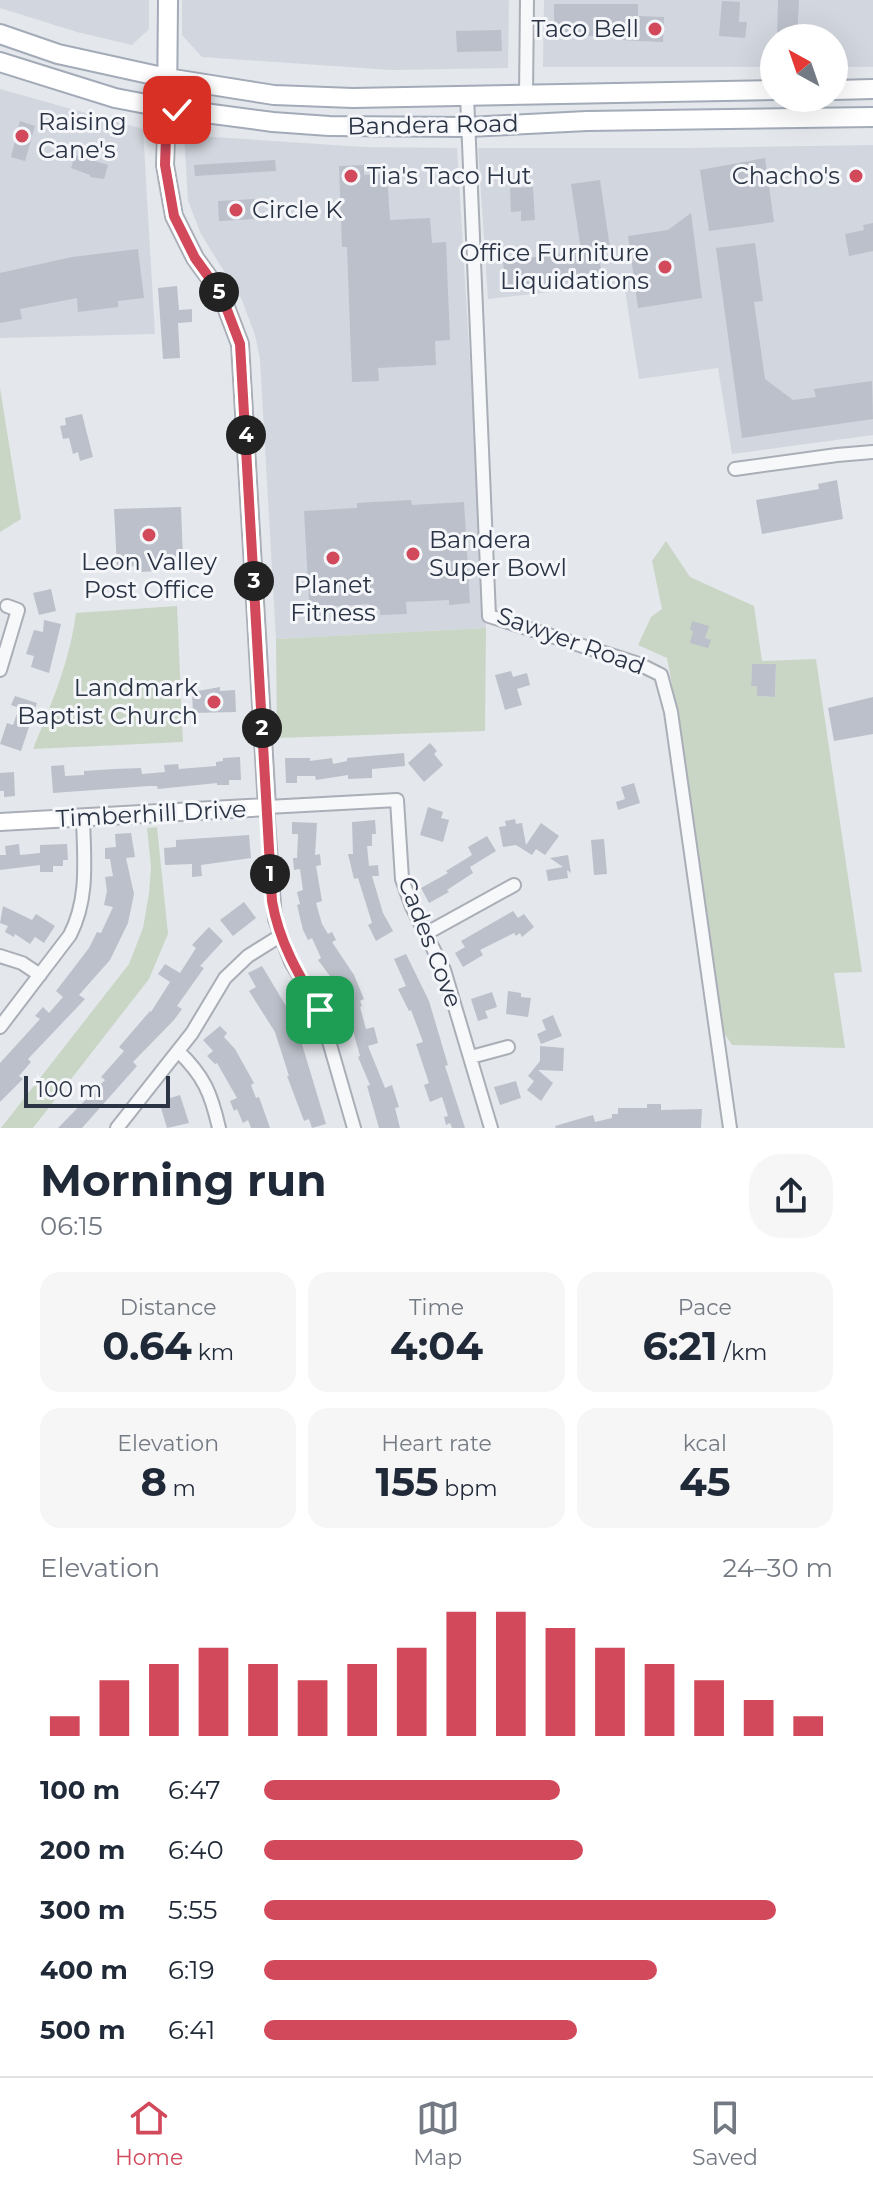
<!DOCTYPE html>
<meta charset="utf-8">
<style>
body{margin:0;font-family:Montserrat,sans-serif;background:#f6f6f7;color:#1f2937;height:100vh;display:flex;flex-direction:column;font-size:30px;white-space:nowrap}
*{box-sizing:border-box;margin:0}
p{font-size:26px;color:#747a83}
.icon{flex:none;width:44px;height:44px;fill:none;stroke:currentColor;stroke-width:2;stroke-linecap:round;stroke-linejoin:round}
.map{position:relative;height:1128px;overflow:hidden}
.panel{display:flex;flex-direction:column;background:#fff;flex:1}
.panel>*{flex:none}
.needle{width:52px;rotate:320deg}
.controls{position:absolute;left:760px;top:24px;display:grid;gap:16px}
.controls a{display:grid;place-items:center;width:88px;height:88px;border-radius:50%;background:#fff;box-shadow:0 8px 32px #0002;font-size:40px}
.scale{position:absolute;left:24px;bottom:20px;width:146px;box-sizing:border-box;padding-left:8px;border:4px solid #2b3445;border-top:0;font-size:22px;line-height:28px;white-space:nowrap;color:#2b3445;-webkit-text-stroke:6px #f4f6f9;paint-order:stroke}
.pin{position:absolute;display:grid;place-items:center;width:68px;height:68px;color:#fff;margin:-34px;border-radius:16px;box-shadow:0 4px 12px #0006}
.km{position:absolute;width:40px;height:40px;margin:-20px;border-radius:50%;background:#222;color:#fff;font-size:22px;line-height:40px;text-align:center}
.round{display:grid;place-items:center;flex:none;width:84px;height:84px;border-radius:32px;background:#f6f6f7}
.summary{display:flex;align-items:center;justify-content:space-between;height:136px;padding:0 40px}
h1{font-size:44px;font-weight:700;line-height:60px}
.metrics{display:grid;grid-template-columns:repeat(3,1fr);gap:12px;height:136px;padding:8px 40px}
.metrics div{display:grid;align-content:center;border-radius:20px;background:#f6f6f7;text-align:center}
.metrics b{font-size:40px;font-weight:700}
.metrics small{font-size:22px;font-weight:400}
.metrics p{font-size:22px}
.chart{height:224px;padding:16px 40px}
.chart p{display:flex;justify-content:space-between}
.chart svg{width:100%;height:144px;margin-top:8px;stroke:#d1495b;stroke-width:6}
ul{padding:0 40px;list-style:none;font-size:26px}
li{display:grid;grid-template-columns:128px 96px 1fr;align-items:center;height:60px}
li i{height:20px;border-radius:10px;background:#d1495b}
.tabs{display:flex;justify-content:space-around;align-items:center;height:112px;border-top:2px solid #e0e1e3;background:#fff;font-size:22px;color:#747a83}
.tabs a{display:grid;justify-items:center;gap:4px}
.tabs .selected{color:#d1495b}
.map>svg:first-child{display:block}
.built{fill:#d2d6de}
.green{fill:#c9d6c5;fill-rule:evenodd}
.building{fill:#bbc0ca}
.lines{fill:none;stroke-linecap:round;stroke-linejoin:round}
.street-casing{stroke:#a9aeb7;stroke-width:16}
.secondary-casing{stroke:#a9aeb7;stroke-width:20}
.primary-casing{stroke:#a3abb8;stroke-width:22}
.street{stroke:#f7f8fa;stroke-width:12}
.secondary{stroke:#fff;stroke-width:16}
.primary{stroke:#fff;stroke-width:18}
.route-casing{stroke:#fff;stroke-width:16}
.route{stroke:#d1495b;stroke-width:10}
.poi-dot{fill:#d1495b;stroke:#f4f6f9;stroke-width:3}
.labels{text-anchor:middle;stroke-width:6;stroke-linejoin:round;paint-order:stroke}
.poi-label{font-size:24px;fill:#2b3445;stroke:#f4f6f9;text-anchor:end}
.street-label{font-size:24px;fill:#2b3445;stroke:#f4f6f9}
</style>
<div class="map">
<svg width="873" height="1128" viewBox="0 0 873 1128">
<rect width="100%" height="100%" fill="#e4e7ec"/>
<path class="built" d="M0,0H149V29L132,45L77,32L0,8Z
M182,0H509L508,68L391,70L202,57L182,35Z
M544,0H873V67H834V38H774V67H543Z
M0,89L143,129L155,334L0,338Z
M184,135L363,147L457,148L486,628L276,639L260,359L255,335L242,300L201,234L188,201Z
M873,145V435L732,454L718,368L639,379L624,284L488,299L478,148H687Z"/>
<path class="green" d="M0,388L21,519L0,532Z
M666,541L690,577L754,606L762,661L816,659L862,972L834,973L845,1048L732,1045L724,1033L683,744L667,658L638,645L651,617L662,609L652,561ZM752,664L776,665L775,697L757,696V686L751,685Z
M177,606L183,742L33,749C51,705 70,661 76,613Z
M486,628L485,731L277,738L276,639Z
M157,827L168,934L149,979L33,1128H1L129,964L143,928L149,893L151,867L147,828Z"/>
<path class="building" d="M778,0H799L797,37H777Z
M722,1L740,2L739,22H747L745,38L719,36Z
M554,4H638V16L664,17L663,42L621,40L622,36H554Z
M501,30L502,51L457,52L456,31Z
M20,121L35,126L25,161L11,157Z
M75,155L108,165L104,179L90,177V175L71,168Z
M765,158L774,222L709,231L700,170Z
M275,160L276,171L195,176L194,165Z
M364,165V175L387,174L390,220L430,218L432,243L446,242L450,340L435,341L436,365L378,368L379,381L352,382L347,247H342L339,166Z
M600,180L610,248L598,250L602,276L542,286V282L506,287L503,262L581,250L571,184Z
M533,187L535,220L521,221V211L511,212L510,188Z
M254,199L255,219L219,221L218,201Z
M691,213L702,298L638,308L628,236L668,230Z
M873,223V251L849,256L845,234L864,230L863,225Z
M755,243L763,301L754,302L765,379L793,400L816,397L814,389L872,381L873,419L742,438L716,248Z
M138,249L144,298L118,301V307L78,312L77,298L20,309L22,319L0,323V273L72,257Z
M177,286L179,310L192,309V322L178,323L180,358L163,359L158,288Z
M82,414L93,457L80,461L78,452L73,454L69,438L63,439L60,426L66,425L65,418Z
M837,480L843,519L762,534L756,500L819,489L818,484Z
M411,500L412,505L464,502L470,603L449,605V600L406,602L407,614L380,615V609L369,610V604L326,607V616L310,617L304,511L357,508V503Z
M181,507L183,560L158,561V571L139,572V566L117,567L114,509Z
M51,589L56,611L39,615L33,593Z
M44,620L61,624L49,673L31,667L34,656L26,654L34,630L43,632Z
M692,621L709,626L705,638L711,640L708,648L690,643L693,631L690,630Z
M752,664H776L775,697L757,696V686H751Z
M511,671L513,677L527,673L530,685L517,689L522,705L505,710L495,675Z
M220,687V691L235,690L236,712L193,713L192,692Z
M15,696L37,703L21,751L0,744L7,723L13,725L19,708L11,705Z
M873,697V734L834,741L828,708Z
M430,743L437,751L434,754L443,765L424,782L408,763Z
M404,753L405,766L372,769V778L348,779V775L316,780L315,776H297V783H286L285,758H310V761L332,758L333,764L347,761V758Z
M240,757L241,780H229V785H217V783L158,789L157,786H149L53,793L51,766L64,765L65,776L84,775V771L113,769L141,768L142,774L165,772L164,765L178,764L179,769L216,766V762L223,761V758Z
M14,772L15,796L4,797V791H0V773Z
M634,783L640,803L618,810L616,802L625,799L621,787Z
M428,807L443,812L441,818L449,820L443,842L420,835Z
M515,819L516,824L522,823L526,845L541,823L559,836L545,855L536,849L532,855L516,845L503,847L499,827L506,826L505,821Z
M375,820L376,834H372V846H367L369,866L378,865L379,876H372L383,913L393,931L376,941L368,925L372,923L358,878L354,879L348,854H353L352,822Z
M292,822L317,823L315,855L320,854L321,865L316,866L322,901L316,903L322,924L328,934L332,932L336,940L332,942L354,975L364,999L360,1001L362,1006L360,1007L366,1029L374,1027L378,1043L368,1046L385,1088L392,1085L399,1107L395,1108L400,1128H379L367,1086L370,1085L358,1057L360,1056L348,1013L336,984L318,960L321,958L312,938L308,940L303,930L297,905L300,904L297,892L303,890L300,869L294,870L293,858H297L298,834H292Z
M131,833L135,857L126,858L134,894L128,923L110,960L79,995L85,999L28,1059L31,1062L19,1076L23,1079L0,1102V1063L40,1019L35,1016L43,1007L49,1013L63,997L56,991L89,948L97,932L101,933L113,907L104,905L107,891L105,877L113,876L110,859H105V848L116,847L115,834Z
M249,835L251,858L201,865L202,876L192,877V864L165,865L164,848L176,847V840Z
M487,836L496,851L470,867L473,873L447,890L449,892L429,903L421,888L448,873L446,871L472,855L468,847Z
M604,839L607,874L594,875L591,840Z
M19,844L20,855L40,853V845L67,844L68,860H63V866H53V872H40V865L0,870V855H6L5,846Z
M568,855L571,873L567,870L568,878L548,881L546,870L563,867L550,858Z
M244,902L256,918L233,936L220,920Z
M3,906L32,920L36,914L55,926L44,943L35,937L30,944L15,934L14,937L5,932L8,926L0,923Z
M513,911L518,918L524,914L534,927L522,937L520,933L516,936L514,933L480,950L483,955L463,967L455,953L465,947L461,941Z
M209,927L223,941L200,966L204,968L177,1006L182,1009L174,1020L133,1062L137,1066L82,1128H58L105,1080L101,1077L124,1051L119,1047L150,1011L151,1012L170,982L158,974L165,964L180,973L196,948L192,945Z
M406,954L429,1001L448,1065L445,1066L465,1128H452L450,1123L446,1125L444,1117L448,1116L442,1097L430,1102L424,1085L429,1083L416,1044L423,1042L411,1010L409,1011L398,989L406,986L394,959Z
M262,966L295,1021L326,1124L312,1128L309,1119L304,1121L287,1076H289L275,1032L249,991L256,987L248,973Z
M508,991L521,993V997L531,998L528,1017L506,1014Z
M492,992L497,1007L485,1011L488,1018L478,1021L471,999Z
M553,1015L562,1036L541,1044L537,1034L546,1030L542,1020Z
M220,1026L227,1033L224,1037L235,1049L254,1083L251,1085L256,1098L259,1097L270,1128H251L248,1120L243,1123L237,1109L234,1111L230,1101L237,1098L217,1063L215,1064L207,1056L213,1051L203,1040Z
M540,1046L564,1048L563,1071L538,1070L553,1083L541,1101L527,1090L534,1081L528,1076L540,1061Z
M516,1081L521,1098L500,1105L494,1087Z
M180,1095L189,1123L167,1128L161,1108L169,1106L167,1099Z
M647,1104H661V1110L702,1109L701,1128H556L555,1126L593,1115L595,1122L612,1118V1114H618V1108H647Z"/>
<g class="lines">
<defs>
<path id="street" d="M467,96L489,616L639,664L661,675L671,712L730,1128
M526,96L527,0
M735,469L837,455L873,452
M0,670L18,610L7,606
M427,933L514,885
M0,956L22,963L40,975
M0,1027L70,935C89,898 84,859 83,818
M178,1051C204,1076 211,1093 219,1128
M471,1057L508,1047
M117,1128L192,1033L225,978L248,956L280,936
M354,1128L320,1010L291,962L275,919L267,807L397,800L402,879L412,907L444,970L491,1128"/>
<path id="secondary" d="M0,822L267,807L240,344L221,294L195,258L174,216L165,165L167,108"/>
<path id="primary" d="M0,34L58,54L167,78L274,95L353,98L774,90
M0,62L115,98L167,108L273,122L329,126L468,127L587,121L873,117
M834,90L873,89
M167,108L168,0"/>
</defs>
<use href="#street" class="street-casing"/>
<use href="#secondary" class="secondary-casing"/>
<use href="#primary" class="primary-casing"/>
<use href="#street" class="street"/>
<use href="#secondary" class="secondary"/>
<use href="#primary" class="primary"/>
</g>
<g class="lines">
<defs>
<path id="route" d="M177,110L167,108L165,165L174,216L195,258L221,294L240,344L272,901C279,942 298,974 320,1010"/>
</defs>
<use href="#route" class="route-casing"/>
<use href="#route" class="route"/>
</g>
<g class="poi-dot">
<circle cx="655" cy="29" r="8"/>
<circle cx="22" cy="136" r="8"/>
<circle cx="351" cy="176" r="8"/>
<circle cx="856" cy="176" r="8"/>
<circle cx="236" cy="210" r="8"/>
<circle cx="665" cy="267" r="8"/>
<circle cx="149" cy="535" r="8"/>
<circle cx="413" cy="554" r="8"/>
<circle cx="333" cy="558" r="8"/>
<circle cx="214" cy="702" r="8"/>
</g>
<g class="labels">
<g class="poi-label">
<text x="639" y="37">Taco Bell</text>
<text x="38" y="130" text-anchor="start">Raising<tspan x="38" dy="28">Cane's</tspan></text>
<text x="367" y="184" text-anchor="start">Tia's Taco Hut</text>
<text x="840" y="184">Chacho's</text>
<text x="252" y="218" text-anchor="start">Circle K</text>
<text x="649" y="261">Office Furniture<tspan x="649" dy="28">Liquidations</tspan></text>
<text x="429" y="548" text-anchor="start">Bandera<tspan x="429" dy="28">Super Bowl</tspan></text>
<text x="149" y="570" text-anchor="middle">Leon Valley<tspan x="149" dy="28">Post Office</tspan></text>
<text x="333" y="593" text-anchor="middle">Planet<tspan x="333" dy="28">Fitness</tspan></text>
<text x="198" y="696">Landmark<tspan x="198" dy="28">Baptist Church</tspan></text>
</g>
<g class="street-label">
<text transform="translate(433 125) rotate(-1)" y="8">Bandera Road</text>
<text transform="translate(571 641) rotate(20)" y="8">Sawyer Road</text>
<text transform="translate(151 814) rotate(-3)" y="8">Timberhill Drive</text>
<text transform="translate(430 942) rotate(69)" y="8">Cades Cove</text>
</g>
</g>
</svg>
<div class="controls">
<a><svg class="needle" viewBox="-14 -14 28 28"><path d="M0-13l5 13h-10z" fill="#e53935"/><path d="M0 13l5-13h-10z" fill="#747a83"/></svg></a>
</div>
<div class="scale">100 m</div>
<div class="pin" style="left:320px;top:1010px;background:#1e9e55"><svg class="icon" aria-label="arrive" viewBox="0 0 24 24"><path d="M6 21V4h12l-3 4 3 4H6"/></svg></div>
<div class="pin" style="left:177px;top:110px;background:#d93025"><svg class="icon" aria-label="check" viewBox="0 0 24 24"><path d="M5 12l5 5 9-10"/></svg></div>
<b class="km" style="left:270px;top:874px">1</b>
<b class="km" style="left:262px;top:728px">2</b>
<b class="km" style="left:254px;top:581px">3</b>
<b class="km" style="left:246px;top:435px">4</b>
<b class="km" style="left:219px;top:292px">5</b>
</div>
<section class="panel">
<div class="summary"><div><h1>Morning run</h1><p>06:15</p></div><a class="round"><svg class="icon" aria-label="share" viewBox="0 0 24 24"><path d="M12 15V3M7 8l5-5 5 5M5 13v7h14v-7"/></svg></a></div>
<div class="metrics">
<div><p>Distance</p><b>0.64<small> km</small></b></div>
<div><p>Time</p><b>4:04</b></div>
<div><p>Pace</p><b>6:21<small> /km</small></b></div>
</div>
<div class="metrics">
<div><p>Elevation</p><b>8<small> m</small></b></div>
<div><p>Heart rate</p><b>155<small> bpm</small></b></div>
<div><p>kcal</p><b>45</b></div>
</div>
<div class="chart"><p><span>Elevation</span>24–30 m</p>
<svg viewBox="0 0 160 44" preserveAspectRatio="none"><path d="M5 44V38M15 44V27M25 44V22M35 44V17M45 44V22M55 44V27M65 44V22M75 44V17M85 44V6M95 44V6M105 44V11M115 44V17M125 44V22M135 44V27M145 44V33M155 44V38"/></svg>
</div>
<ul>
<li><b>100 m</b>6:47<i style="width:52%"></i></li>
<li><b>200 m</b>6:40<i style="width:56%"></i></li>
<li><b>300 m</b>5:55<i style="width:90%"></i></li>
<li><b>400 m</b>6:19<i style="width:69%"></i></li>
<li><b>500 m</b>6:41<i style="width:55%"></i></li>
</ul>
</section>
<nav class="tabs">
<a class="selected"><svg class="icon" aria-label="home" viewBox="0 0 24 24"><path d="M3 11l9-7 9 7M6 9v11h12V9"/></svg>Home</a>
<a><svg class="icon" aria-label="map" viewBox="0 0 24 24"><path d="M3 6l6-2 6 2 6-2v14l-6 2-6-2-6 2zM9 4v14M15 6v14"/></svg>Map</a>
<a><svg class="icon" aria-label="saved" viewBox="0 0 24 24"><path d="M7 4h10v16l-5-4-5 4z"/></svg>Saved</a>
</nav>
